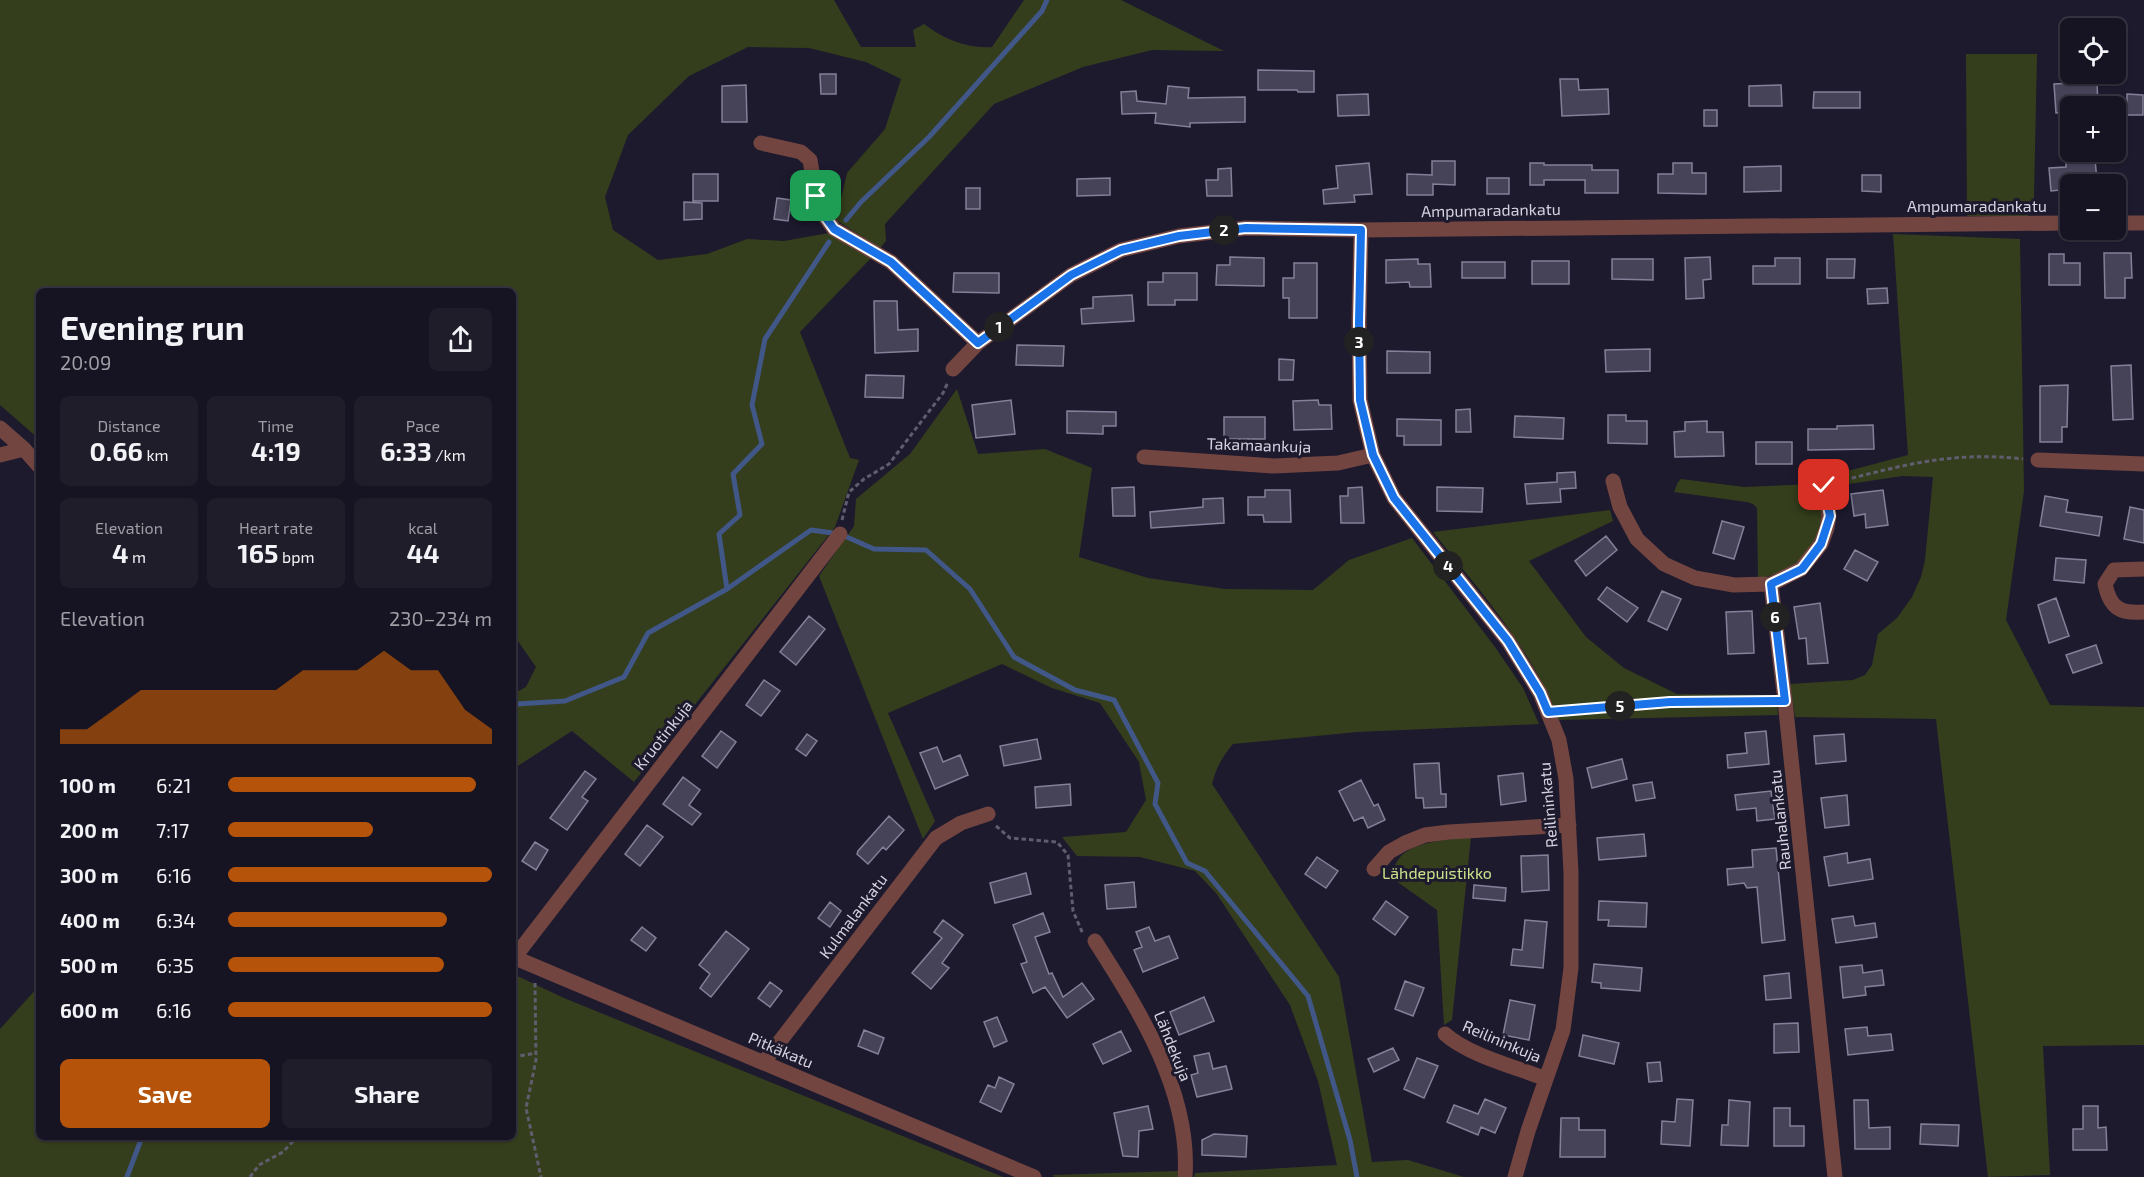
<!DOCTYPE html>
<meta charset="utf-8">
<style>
body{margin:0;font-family:"Exo 2",sans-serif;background:#1f1d2a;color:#f1f3f6;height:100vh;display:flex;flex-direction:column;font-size:22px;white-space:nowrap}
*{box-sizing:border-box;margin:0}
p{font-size:20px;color:#9e9ea5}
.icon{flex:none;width:33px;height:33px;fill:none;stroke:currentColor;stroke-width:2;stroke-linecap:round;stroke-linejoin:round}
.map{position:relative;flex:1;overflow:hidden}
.panel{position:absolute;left:36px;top:288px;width:480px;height:852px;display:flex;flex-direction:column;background:#161422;border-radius:9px;box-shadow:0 2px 4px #0004,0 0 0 2px #353340}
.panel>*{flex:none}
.buttons{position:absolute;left:2060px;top:18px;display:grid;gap:12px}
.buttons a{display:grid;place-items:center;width:66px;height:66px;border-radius:9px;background:#161422;box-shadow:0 2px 4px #0004,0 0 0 2px #353340;font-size:30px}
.pin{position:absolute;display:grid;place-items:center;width:51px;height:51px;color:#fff;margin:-26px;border-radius:12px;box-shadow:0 3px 9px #0006}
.km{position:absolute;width:30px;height:30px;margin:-15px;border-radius:50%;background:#222;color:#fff;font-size:16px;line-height:30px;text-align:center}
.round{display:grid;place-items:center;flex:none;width:63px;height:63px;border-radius:9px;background:#1f1d2a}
.headline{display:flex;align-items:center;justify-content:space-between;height:102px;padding:0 24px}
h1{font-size:33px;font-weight:700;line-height:45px}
.metrics{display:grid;grid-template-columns:repeat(3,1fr);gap:9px;height:102px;padding:6px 24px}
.metrics div{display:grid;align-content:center;border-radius:9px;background:#1f1d2a;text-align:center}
.metrics b{font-size:26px;font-weight:700}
.metrics small{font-size:16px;font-weight:400}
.metrics p{font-size:16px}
.chart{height:168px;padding:12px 24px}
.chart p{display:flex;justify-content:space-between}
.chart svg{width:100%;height:108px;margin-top:6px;fill:#b45309;opacity:.7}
.action{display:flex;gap:12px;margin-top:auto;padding:12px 24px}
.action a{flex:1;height:69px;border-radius:9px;background:#b45309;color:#fff;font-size:24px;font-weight:700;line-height:69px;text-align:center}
.action a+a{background:#1f1d2a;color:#f1f3f6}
ul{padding:0 24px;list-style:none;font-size:20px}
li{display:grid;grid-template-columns:96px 72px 1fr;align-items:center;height:45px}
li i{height:15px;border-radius:8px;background:#b45309}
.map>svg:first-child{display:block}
.green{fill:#353e1c}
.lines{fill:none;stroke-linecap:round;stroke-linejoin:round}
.stream{stroke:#405787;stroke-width:5}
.building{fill:#464359;stroke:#838099;stroke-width:1.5}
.path{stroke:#605d6f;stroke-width:3;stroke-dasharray:4.5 3;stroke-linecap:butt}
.minor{stroke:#734540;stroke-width:15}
.route-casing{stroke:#fff;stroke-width:12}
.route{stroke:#1a73e8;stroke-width:8}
.labels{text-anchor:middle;stroke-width:6;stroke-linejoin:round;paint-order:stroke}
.street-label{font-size:16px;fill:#d5d3e1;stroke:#1d1a2e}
.park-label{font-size:16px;fill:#cbe38c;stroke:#1d1a2e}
</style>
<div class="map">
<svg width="2144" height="1177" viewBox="0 0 2144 1177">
<rect width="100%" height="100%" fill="#1d1a2e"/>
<path class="green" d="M0,0H834L861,47H916L913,30L924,24C944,39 967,49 992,47L1024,0H1121L1224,51L1152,50L1083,67L994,104L885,224L886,241L880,248L836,220L847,173L885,129L901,79L866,62L809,48L748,47L689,76L628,135L605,197L613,230L658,260L707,254L747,239L784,241L829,233L871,258L800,332L850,458L859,460L835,527L634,782L572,731L513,769V694L526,687L536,667L513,634V291H39V439L0,405Z
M1966,54H2037L2034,197L2028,216H1967Z
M1893,234L2020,239L2024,491L2006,620L2050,705L2144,707V1045L2043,1046L2050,1175L1988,1177L1936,719L1795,717L1790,684L1853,680L1865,675L1872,665L1878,634L1897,618L1912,597L1921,577L1925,560L1933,477L1902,476L1836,486L1829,476L1908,455Z
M957,389L978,454L1045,449L1092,468L1079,557L1148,578L1225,589L1313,590L1349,560L1412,538L1495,647L1523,688L1539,724L1357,732L1233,744C1222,757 1216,768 1212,784L1339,977L1372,1162L1408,1160L1464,1177H1194L1195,1173L1337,1165L1318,1081L1290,1005L1216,893L1195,871L1140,857L1077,856L1062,837L1126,832L1146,800L1139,762L1100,703L1052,688L1002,664L888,713L935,821L923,839L819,576L854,526L856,499L910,454Z
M1681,479L1744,487L1812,484C1817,498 1824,514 1821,529C1815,557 1782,574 1758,579L1757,508L1753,504L1747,502L1674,492L1678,482Z
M1610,510L1613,521L1529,561L1586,637L1624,668L1677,694L1776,695L1778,715L1559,720C1532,649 1480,591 1433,532Z
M1471,837L1452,1020L1444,1025L1437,910L1389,876C1393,869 1397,860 1402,855C1420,840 1449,840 1471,837Z
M513,974L564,998L1003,1177H0V1029L39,986V1137H513Z
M1178,1171L1177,1177H1055L1052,1175Z"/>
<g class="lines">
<path class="stream" d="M846,220L861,202L929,137L1042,11L1047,0
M727,589L811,530L840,534L874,549L926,550L970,589L1014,657L1075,690L1114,700L1158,783L1155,804L1187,863L1205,871L1308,996L1350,1140L1357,1177
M513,707L517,704L565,701L624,677L648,633L727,589L719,534L740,515L733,474L762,444L752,405L765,339L829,242
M127,1177L142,1137"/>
</g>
<path class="building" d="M1258,70L1314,71V92H1298L1297,90H1258Z
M820,74H836V94H821Z
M1560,79H1578L1579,90L1608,89L1609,114L1562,116Z
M2097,82L2098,106H2070V112L2056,113L2054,84Z
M746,85L747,122H722V86Z
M1781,85L1782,106H1749V86Z
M1168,86L1189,88L1188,98L1245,97V122L1190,123V127L1155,123L1156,113L1122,114L1121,92L1136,91L1137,101L1166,104Z
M1814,92H1860V108H1813Z
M1368,94L1369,115L1338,116L1337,95Z
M2127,94L2143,95V115H2127Z
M1704,110H1717V126H1704Z
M2095,159L2097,181H2080V184H2070V189L2051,191L2049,168L2066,167V161Z
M1432,161H1455V185L1433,184V195H1407V174L1432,175Z
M1369,163L1372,194L1354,195L1355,202L1324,204L1323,190L1338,188L1336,166Z
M1530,163H1544V165H1592V170H1618V193H1585V180H1544V185H1530Z
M1673,163H1692V173H1706V194L1658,193V174H1673Z
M1781,166V191L1744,192V167Z
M1231,168L1232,196H1207L1206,180H1218V169Z
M693,174H718V201H693Z
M1862,175H1881V192L1862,191Z
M1110,178V195L1077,196V179Z
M1487,178H1509V194H1487Z
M966,188H980V209H966Z
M777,198L791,200L788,221L774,219Z
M684,202L702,203V219L684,220Z
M2104,253H2131L2132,278H2125V298H2105Z
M2049,254H2064V263H2080V285H2049Z
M1230,257L1264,258V286L1216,285L1217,265H1230Z
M1710,257L1711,279L1703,280L1704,298L1686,299L1685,258Z
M1775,258H1800V284H1753V266H1775Z
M1418,259V264H1430L1431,287H1410L1409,282L1386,283V260Z
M1612,259H1653V280L1612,279Z
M1827,259H1855L1854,278H1827Z
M1532,261H1569V284H1532Z
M1462,262H1505V278H1462Z
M1294,263H1317V318H1289V298H1283V278H1294Z
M954,273H999V293L953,292Z
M1163,273H1197V300H1175V305H1148V282H1163Z
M1887,288L1888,303L1868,304L1867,289Z
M1132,295L1134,321L1082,324L1081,309L1093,308V297Z
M874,301H897L898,330L918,329V351L875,353Z
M1017,345L1064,346L1063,366L1016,365Z
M1650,349V371L1606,372L1605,350Z
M1387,351L1430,352V373H1387Z
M1279,359L1294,360L1293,380H1279Z
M2131,365L2133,419L2113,420L2111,366Z
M866,375L904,376L903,398L865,397Z
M2068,385L2067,427H2062V442H2040V386Z
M1011,400L1015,434L976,438L972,405Z
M1318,400L1319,405H1331L1332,429L1294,430L1293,401Z
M1470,409L1471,432H1456V410Z
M1067,411L1116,412V426H1103V434L1067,433Z
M1608,415H1626V421H1647V444L1608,443Z
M1515,416L1564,418L1563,439L1514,437Z
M1224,417H1265V439H1224Z
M1397,419L1441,420V445H1404V436H1397Z
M1707,421V432H1723L1724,456L1675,457L1674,432L1685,431V422Z
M1873,425L1874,449L1808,450V429H1837V426Z
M1756,442H1792V464H1756Z
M1575,472L1576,488L1560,489L1561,502L1527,504L1525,484L1557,482V473Z
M1134,487L1135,516H1113L1112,488Z
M1362,487L1364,523H1341L1340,496H1348V488Z
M1437,487L1483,488L1482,512L1437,511Z
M1265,490H1290L1291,522H1264L1263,515H1248V497H1265Z
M1883,490L1888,525L1866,528L1865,514L1854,516L1851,494Z
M2045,496L2068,500L2066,512L2102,517L2099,536L2040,526Z
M1223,498L1224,523L1151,528L1150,512L1203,507V499Z
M2130,507L2144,510V543L2124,539Z
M1722,521L1744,527L1734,559L1713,553Z
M1606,536L1617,550L1586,576L1575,561Z
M1855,550L1878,562L1867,581L1844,569Z
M2056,558L2086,560L2084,583L2054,580Z
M1607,587L1638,608L1627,622L1598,599Z
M1662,591L1681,599L1667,630L1648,621Z
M2056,598L2069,636L2049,643L2038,605Z
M1820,603L1828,663L1808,664L1806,638L1799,639L1794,607Z
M1752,611L1754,653L1728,654L1726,612Z
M809,616L825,629L796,665L780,652Z
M2096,645L2102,663L2073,673L2066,655Z
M764,680L780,691L761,716L746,705Z
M721,731L736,742L717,768L702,756Z
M1766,731L1769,764L1728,768L1727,755L1747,753L1745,733Z
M807,734L817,741L806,756L796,749Z
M1844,734L1846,761L1816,764L1814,736Z
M1037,739L1041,759L1004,766L1000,746Z
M937,747L943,762L960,755L968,775L935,789L920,753Z
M1622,759L1627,779L1592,788L1587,768Z
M1439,763L1441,794H1446V807L1424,808L1423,798H1416L1414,764Z
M585,771L596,779L582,797L588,801L567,830L550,818Z
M1523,773L1526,801L1501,805L1498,776Z
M683,777L700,790L689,805L701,814L692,825L663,804Z
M1361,780L1374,806L1378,804L1385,820L1368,828L1363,817L1354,821L1339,791Z
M1652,782L1655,798L1636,801L1633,785Z
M1070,784L1071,805L1036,808L1035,787Z
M1771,791L1775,819L1757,821L1756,808L1737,810L1735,795Z
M1847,795L1849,825L1825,828L1821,798Z
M889,816L904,830L886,850L883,847L868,864L857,854L858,851Z
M647,825L663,837L640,866L625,854Z
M1644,834L1646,856L1599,860L1597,838Z
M535,842L548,850L536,870L522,861Z
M1776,848L1785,940L1762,943L1757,887L1747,888L1744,883L1728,885L1727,869L1753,867L1752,850Z
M1847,853L1848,863L1870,859L1873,879L1829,886L1824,857Z
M1548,855L1549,890L1522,892L1521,856Z
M1317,857L1338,871L1326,888L1305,874Z
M1026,873L1031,894L995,903L990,883Z
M1134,882L1136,907L1107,909L1105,885Z
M1474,885L1506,888L1505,901L1473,898Z
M1386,901L1408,917L1395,935L1373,919Z
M1599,901L1647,903L1646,927L1608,926L1609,920H1598Z
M830,902L841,911L830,927L818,918Z
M1043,913L1050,932L1035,937L1049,974L1052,973L1063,997L1082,983L1094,999L1067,1018L1045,987L1033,993L1021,964L1027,962L1013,925Z
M1853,916L1855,926L1875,923L1877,937L1836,943L1832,919Z
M943,920L963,935L942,963L949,968L931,989L912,973L942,938L934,932Z
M1525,920L1547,922L1543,968L1511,965L1513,949L1522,950Z
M642,927L656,938L646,951L631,940Z
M1149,927L1155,941L1169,936L1178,958L1143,972L1134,950L1142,947L1136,932Z
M726,931L749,949L711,997L700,988L710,974L699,965Z
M1594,964L1642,968L1640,991L1601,988V983L1592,982Z
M1862,965L1863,973L1882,970L1884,985L1865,987L1866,995L1843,998L1840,967Z
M1789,973L1791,998L1766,1000L1764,976Z
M1405,981L1424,988L1413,1016L1395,1009Z
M770,982L782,991L770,1007L758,998Z
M1204,997L1214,1021L1179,1035L1170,1012Z
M1510,1000L1535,1005L1529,1040L1503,1035Z
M997,1017L1007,1041L994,1047L984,1022Z
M1798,1023L1799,1052L1774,1053V1024Z
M1867,1027L1868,1036L1891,1034L1893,1050L1848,1055L1845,1029Z
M864,1030L884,1038L878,1054L858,1046Z
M1121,1031L1131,1051L1103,1064L1093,1044Z
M1583,1035L1619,1043L1614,1064L1579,1056Z
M1393,1048L1399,1060L1374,1072L1368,1059Z
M1209,1053L1213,1069L1226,1066L1232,1089L1197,1097L1191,1075L1198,1073L1194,1056Z
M1417,1058L1438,1066L1424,1098L1404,1089Z
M1660,1062L1662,1081L1649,1082L1647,1063Z
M999,1077L1014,1084L1001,1112L980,1102L988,1085L995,1088Z
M1485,1099L1506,1108L1495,1133L1481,1127L1478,1135L1447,1122L1454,1105L1478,1114Z
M1677,1099L1693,1100L1690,1146L1661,1144L1662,1121L1675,1122Z
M1729,1100L1750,1102L1748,1146L1721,1145L1722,1125H1728Z
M1854,1100H1868L1869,1128L1890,1127V1149H1855Z
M1148,1106L1153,1129L1139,1131L1138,1157L1123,1156L1114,1113Z
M2083,1106H2098V1128L2106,1127L2107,1150H2073V1129H2083Z
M1774,1108H1790V1126H1804V1146H1774Z
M1561,1118H1579V1130H1605V1157H1560Z
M1921,1124L1959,1125L1958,1146L1920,1144Z
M1214,1134L1247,1136L1246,1157L1202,1155V1140Z"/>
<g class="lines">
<path class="path" d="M1837,482C1903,465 1953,451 2023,459
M842,520L849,492L864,479L889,464L943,393L948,382
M1563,711L1670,702L1769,701
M996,826L1010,838L1057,842L1068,855L1073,911L1083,934
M535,983L536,1060L526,1108L541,1177
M513,1057L536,1053
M250,1177L259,1165L283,1152L297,1137"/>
<path class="minor" d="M761,143L801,152L810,160L816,196L826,218L834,229L891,262L978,343
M2115,223H2144
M1361,230L1359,322L1360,400L1373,455L1394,498L1508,641L1540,693L1559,740L1566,779L1571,872V968L1563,1030L1528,1131L1515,1177
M953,369L978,343L1071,275L1121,250L1179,236L1246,228L1361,230L2070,223
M0,428L24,449L39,466
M0,455L24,449
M1144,457L1274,466L1338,463L1373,455
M2038,460L2144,464
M1613,481L1620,507L1637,539L1664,564L1695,578L1734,585L1771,584L1801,569L1821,544L1827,528L1829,516L1824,485
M2144,569L2114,570L2105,584C2110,608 2120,614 2144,612
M1771,584L1785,701L1835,1177
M1374,869L1389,852L1405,843L1425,835L1449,832L1569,825
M1095,941C1139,1010 1191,1092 1185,1177
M513,957L1034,1177
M514,958L840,534
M1445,1034C1468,1055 1516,1067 1546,1079
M764,1062L936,838L961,823L988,814"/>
</g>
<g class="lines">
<defs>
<path id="route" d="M816,196L826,218L834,229L891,262L978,343L1071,275L1121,250L1179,236L1246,228L1361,230L1359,322L1360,400L1373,455L1394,498L1508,641L1540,693L1548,712L1670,702L1785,701L1771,584L1802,569L1821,544L1830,516L1824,485"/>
</defs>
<use href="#route" class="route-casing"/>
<use href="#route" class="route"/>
</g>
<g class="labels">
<g class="street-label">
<text x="1977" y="212">Ampumaradankatu</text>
<text transform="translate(1491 210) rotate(-1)" y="6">Ampumaradankatu</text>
<text transform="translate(1259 445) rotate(2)" y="6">Takamaankuja</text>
<text transform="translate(663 735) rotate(-52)" y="6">Kruotinkuja</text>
<text transform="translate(1548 805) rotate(-95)" y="6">Reilininkatu</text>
<text transform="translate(1780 820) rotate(-96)" y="6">Rauhalankatu</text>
<text transform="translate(853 916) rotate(-53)" y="6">Kulmalankatu</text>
<text transform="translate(1502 1041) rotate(23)" y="6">Reilininkuja</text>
<text transform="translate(1173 1046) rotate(68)" y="6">Lähdekuja</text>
<text transform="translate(781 1050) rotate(23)" y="6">Pitkäkatu</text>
</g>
<g class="park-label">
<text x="1437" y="879">Lähdepuistikko</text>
</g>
</g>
</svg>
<div class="buttons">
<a><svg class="icon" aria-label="locate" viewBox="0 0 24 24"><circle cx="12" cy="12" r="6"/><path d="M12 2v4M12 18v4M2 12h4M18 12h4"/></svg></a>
<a>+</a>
<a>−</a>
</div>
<div class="pin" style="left:816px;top:196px;background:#1e9e55"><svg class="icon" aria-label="arrive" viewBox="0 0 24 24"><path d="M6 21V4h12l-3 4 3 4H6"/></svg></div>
<div class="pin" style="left:1824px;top:485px;background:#d93025"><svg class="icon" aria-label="check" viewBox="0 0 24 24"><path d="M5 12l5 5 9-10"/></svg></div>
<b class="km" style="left:999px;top:327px">1</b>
<b class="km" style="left:1224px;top:230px">2</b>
<b class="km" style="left:1359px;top:342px">3</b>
<b class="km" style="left:1448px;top:566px">4</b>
<b class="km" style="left:1620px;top:706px">5</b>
<b class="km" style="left:1775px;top:617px">6</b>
<section class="panel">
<div class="headline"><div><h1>Evening run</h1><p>20:09</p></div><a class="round"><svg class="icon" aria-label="share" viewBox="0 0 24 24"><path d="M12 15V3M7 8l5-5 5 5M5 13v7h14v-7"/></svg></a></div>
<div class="metrics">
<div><p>Distance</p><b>0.66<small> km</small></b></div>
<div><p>Time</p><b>4:19</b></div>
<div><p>Pace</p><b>6:33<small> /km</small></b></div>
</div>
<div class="metrics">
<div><p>Elevation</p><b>4<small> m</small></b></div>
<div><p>Heart rate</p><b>165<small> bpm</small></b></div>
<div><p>kcal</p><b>44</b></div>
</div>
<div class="chart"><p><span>Elevation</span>230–234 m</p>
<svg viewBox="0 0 160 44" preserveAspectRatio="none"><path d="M0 44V38L10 38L20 30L30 22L40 22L50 22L60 22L70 22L80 22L90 14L100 14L110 14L120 6L130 14L140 14L150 30L160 38V44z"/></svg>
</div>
<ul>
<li><b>100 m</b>6:21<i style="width:94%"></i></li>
<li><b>200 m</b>7:17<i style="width:55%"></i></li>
<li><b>300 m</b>6:16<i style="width:100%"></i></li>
<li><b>400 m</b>6:34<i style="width:83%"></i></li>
<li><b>500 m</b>6:35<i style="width:82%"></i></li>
<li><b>600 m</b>6:16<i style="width:100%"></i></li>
</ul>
<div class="action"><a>Save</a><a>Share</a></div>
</section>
</div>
